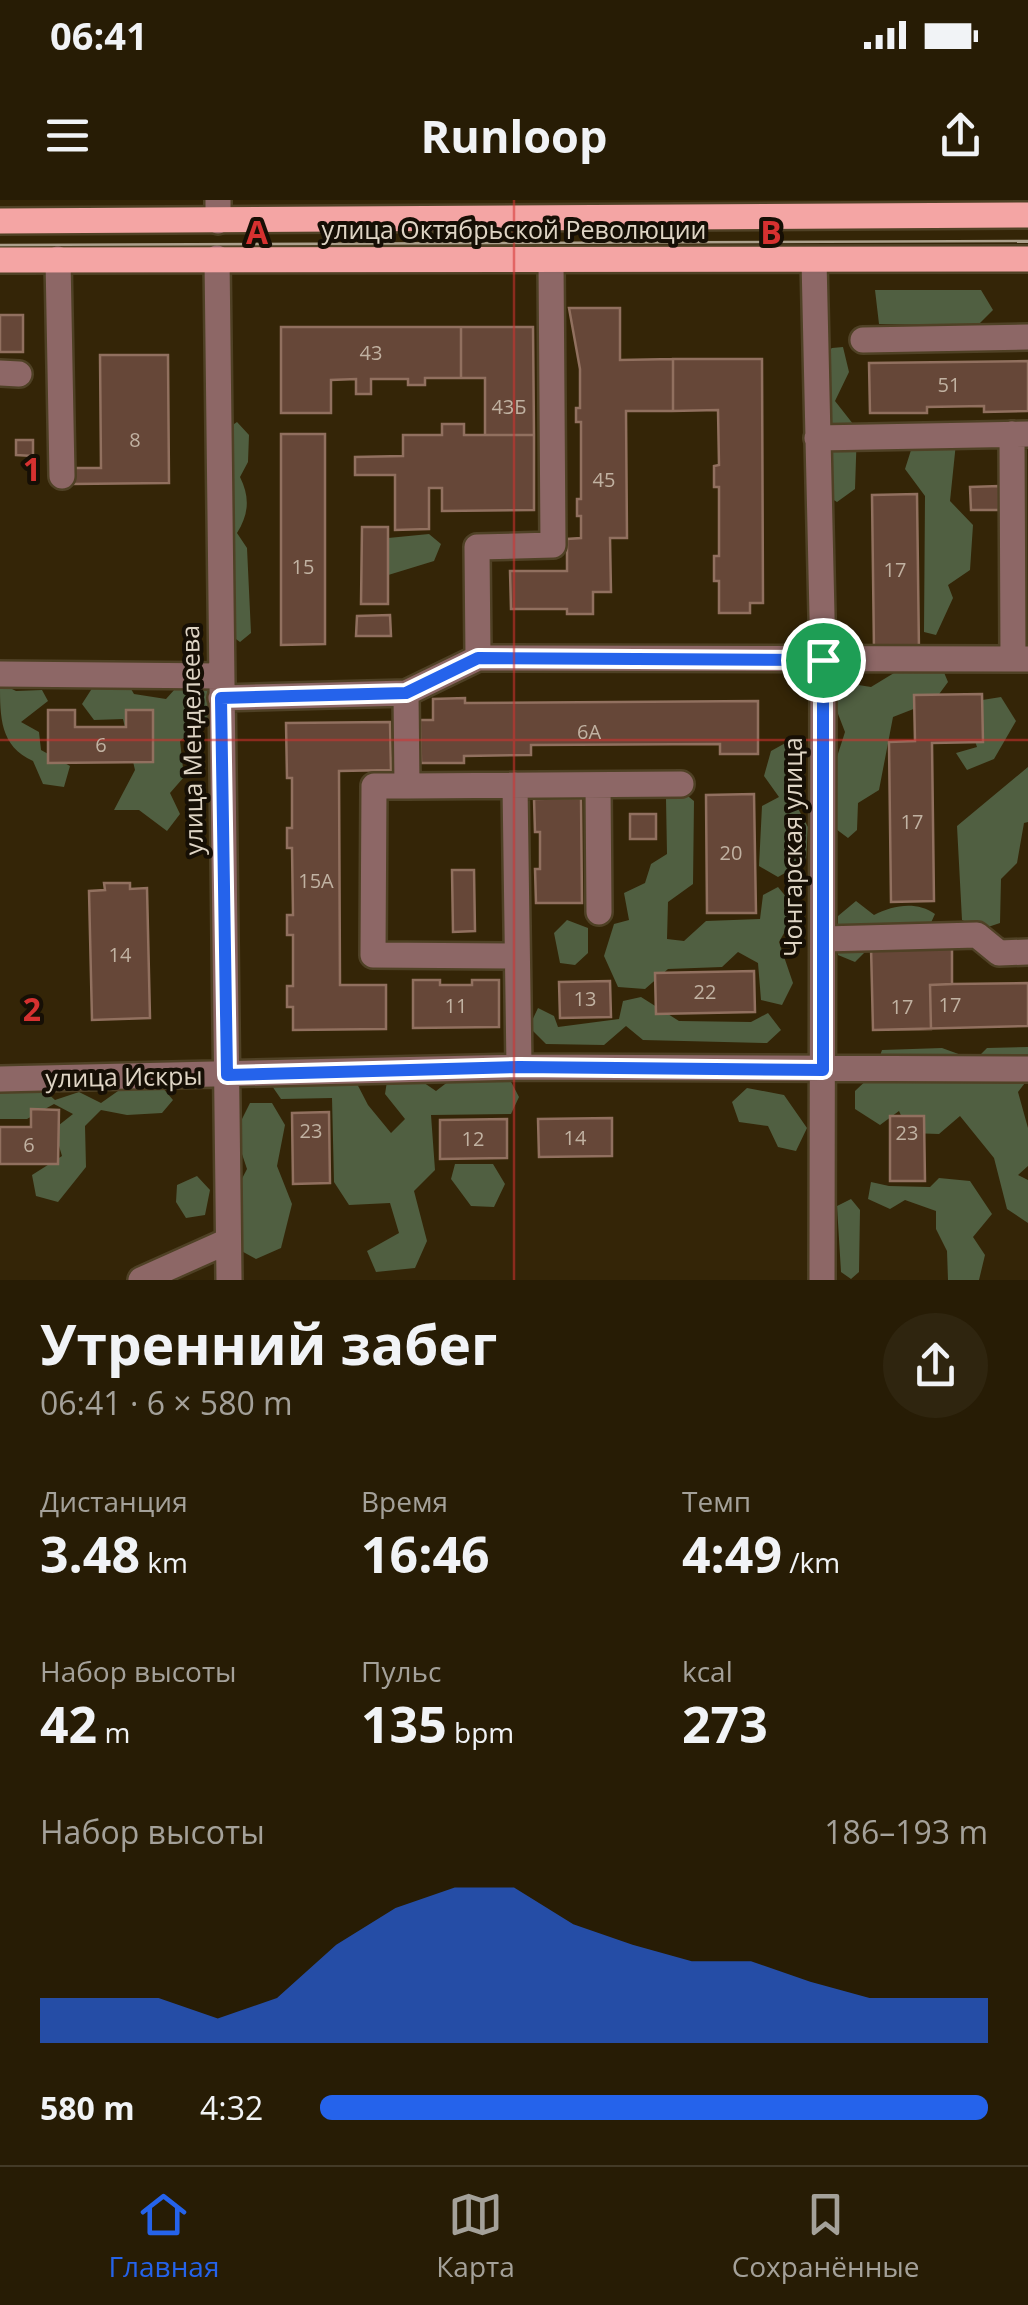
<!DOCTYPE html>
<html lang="ru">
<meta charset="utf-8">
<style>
body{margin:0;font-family:"Open Sans",sans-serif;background:#2f250f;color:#f1f3f6;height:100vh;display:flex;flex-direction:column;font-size:38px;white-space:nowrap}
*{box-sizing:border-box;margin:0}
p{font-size:32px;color:#a4a19a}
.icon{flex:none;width:55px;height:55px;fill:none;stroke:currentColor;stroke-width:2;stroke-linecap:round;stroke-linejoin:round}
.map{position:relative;height:1080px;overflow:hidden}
.side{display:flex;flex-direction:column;background:#271c05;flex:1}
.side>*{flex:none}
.pin{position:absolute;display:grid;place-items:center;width:85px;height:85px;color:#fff;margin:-42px;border:5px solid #fff;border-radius:50%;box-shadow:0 2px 10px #0007}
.round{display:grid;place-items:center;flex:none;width:105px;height:105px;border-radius:52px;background:#2f250f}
.summary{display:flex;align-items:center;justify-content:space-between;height:170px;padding:0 40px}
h1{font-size:55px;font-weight:700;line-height:75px}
.figures{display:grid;grid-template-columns:repeat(3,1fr);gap:15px;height:170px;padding:10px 40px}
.figures div{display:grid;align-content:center}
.figures b{font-size:50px;font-weight:700}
.figures small{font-size:28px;font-weight:400}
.figures p{font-size:28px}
.chart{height:280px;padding:20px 40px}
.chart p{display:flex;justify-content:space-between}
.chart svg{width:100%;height:180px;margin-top:10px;fill:#2563eb;opacity:.7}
ul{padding:0 40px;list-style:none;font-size:32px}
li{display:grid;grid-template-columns:160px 120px 1fr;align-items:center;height:75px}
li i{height:25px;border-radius:12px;background:#2563eb}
.status{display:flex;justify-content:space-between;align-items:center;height:70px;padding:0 50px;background:#271c05;direction:ltr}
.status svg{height:28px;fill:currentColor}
header{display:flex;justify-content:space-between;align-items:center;height:130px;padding:0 40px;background:#271c05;font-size:45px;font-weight:700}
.dock{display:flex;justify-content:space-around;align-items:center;height:140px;border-top:2px solid #433a27;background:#271c05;font-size:28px;color:#a4a19a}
.dock a{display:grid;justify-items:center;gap:5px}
.dock .current{color:#2563eb}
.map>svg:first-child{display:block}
.forest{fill:#505f41}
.building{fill:#664738;stroke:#91705f;stroke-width:2.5}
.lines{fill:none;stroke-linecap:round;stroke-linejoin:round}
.minor-casing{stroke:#4f4125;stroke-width:30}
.major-casing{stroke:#4f4125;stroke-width:30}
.minor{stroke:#8d6766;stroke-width:25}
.major{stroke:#f4a5a4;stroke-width:25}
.tram{stroke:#aca08c;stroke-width:2.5}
.route-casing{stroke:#fff;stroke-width:20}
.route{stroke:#2563eb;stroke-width:12}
.grid{fill:none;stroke:#d63130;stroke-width:2.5;stroke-opacity:0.55}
.labels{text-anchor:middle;stroke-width:8;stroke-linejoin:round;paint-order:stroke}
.number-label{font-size:20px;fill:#c1b2a2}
.street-label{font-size:25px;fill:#dfd5c5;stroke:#160f05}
.grid-label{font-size:32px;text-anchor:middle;font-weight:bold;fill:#d63130;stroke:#160f05;stroke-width:8;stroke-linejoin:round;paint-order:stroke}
</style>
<div class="status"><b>06:41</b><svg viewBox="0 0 49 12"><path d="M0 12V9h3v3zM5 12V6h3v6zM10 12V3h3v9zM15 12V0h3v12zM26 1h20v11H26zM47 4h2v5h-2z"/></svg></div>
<header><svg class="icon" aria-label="menu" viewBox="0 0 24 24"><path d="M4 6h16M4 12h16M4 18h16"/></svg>Runloop<svg class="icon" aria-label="share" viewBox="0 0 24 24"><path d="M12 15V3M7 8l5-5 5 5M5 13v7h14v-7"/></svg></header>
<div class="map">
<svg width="1028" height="1080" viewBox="0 0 1028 1080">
<rect width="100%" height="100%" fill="#342507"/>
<path class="forest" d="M875,90H981L993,110L977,126L879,124Z
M843,147L849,172L835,201L857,229L855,289L837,302L816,289L817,159L832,148Z
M237,222L249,235L248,262L240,277C250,297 249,314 237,333L247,348L251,433L240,442L229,434L227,337L233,331L226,316L225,287L234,276L225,268L224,231Z
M919,225L956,243L950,301L973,325L970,370L948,385L953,398L936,435L924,432L925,296L905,269Z
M429,334L441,344L434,361L385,376L378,339Z
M912,462L940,463L948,482L934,501L893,517L879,590L858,603L857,630L848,638L836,629L835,563L845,532L835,506L846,483L871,487Z
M124,477L134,494L166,499L184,479L214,490L211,517L180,541L184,577L170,593L180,614L167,631L139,610H114L135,570L123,519L94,520L82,504L98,479Z
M0,483L16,491L42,490L48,501L21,522L39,532L41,550L70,566L64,587L43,584L33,561C0,546 0,518 0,483Z
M1001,497L1016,521L994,559L967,570L956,553L977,547L969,523L976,501Z
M789,541L806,558L803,586L794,601L808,627L806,661L778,677L759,666L762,606L779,597L764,576L771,551Z
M1028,567V622L1024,623L1017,663L1001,679L1000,723L982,729L962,720L957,626Z
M679,589L694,601L693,684L668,702L667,739L684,741L706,721L760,719L763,695L778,687L797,710L779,742L793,783L782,805L761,800L758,763L738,752L722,767L668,769L645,789L618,787L604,756L614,724L629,720L624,693L645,683L651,664L667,654L666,599Z
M856,701L874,715C893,705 917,701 935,714L929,727L867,750L855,762L838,755V716Z
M567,720L588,728V753L575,765L560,763L554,733Z
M641,797L679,821L751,822L768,813L781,830L767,843L643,840L626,826L604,845L546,844L529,827L538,808L554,816L558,827L619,819L623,801Z
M1028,847V879L1018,892L1028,928V966L1018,975L1028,980V1027V1023L1007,1009L994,958L960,916L939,934L909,933L899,911L880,925L855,909V891L874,873L882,850L942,848L975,860L987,848Z
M411,874L436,891L458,874H507L519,897L511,914L431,915L435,970L414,991L427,1041L415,1068L376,1072L367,1051L399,1033L390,1003L349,1005L334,982L332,898L281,899L272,886L285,875L353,876L368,905L391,933L405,919L385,894L388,875Z
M0,885L44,890L55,900L79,892L101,903L118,891L162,887L173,900L162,913L127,915L101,910L85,926L86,967L58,1002L36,996L32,975L62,956L54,929L73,914L54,904L27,919H0Z
M747,888L784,895L807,928L796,951L778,947L768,926L739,922L732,902Z
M250,903H272L285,925L277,966L292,1004L281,1048L256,1059L236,1048L234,994L247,969L235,933Z
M455,964H493L505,984L494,1007L471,1006L451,979Z
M197,976L210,990L205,1015L186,1018L176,1002L177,985Z
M939,978L970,981L992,1014L973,1037L985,1055L979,1080H948L947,1051L936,1029V1011L905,1000L890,1009L868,999L871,982L889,986L930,987Z
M851,999L860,1010L859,1072L851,1079L841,1072L837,1006Z"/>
<path class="building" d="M569,108H620V160L673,159V211H626L627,338H610L611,392H593V414H567V409H511L510,371H567V339L581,338V316H577V299H581V222H576V208H580V169Z
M0,115H23V152H0Z
M281,127H461V178H425V185H408V179H371V194H356V179L331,180V213H281Z
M461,127H533L534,235H485V178H461Z
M100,155H168L169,283L72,284V268H101Z
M673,159H762L763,403H750V413H719V381H714V356H719V287H714V266L719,265L718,210L673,211Z
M1028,161V211L984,212V206L927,207V213H870L869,163Z
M442,224H464V235H534V310L442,311V288H429V329L395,330V275H355V257L403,256V235H442Z
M281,234H325V444L281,445Z
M16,240H33V256L16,255Z
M999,286V310H971L970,287Z
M917,294L919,451H874L872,295Z
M362,327H388V404H361Z
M390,415L391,436H356L357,416Z
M982,494L983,542L932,543L934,701L891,702L889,542L915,541L914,495Z
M465,498V503L758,501V554H720V544L531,545V555L464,556V563H421L420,520H433V499Z
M48,510H75V527H126V510H153V562L48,563Z
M390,522L391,570L339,571L340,785H386V829L293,830V807H287V786H293V735H287V715H293L292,648H287V628H292V578H287L286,523Z
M754,594L756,713H707L706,595Z
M581,598L582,703H536L535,669H540V632H535L534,599Z
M630,614H656V639H630Z
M452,670H474L475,731L453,732Z
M104,683H130V689L147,688L150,818L92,820L89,691L105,690Z
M952,745V784L1028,783V826L873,830L871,747Z
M952,745V784L930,785L931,829L873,830L871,747Z
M754,771L755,812L656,814L655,773Z
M413,780H440V785H472V780H499V827L413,828Z
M610,781L611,817L560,818L559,782Z
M31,909L59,910L58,964H0V927H31Z
M329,912L330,983L293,984L292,913Z
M890,916H924L925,981H890Z
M612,918V956L539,957L538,919Z
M507,919V958L440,959V920Z"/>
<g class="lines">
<defs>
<path id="minor" d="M218,21V0
M217,58L229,1080
M58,59L62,276
M814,60L823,460L822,1080
M863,140L1028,137
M0,173L19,174
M1012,234L1013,459
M817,238L1028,234
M478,458L477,347L553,345L551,61
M0,474L221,476
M406,493L407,586L681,584
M221,498L406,493L478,458L1028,459
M515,585L519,867
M598,585L599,712
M407,586H374L373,755L517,756
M824,739L977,735L999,753L1028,752
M0,879L519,867L1028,869
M141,1080L228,1041"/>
<path id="major" d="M0,21L1028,15
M0,60L1028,59"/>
</defs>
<use href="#minor" class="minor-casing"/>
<use href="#major" class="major-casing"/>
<use href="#minor" class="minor"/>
<use href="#major" class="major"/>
<path class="tram" d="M0,45L1028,41"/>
</g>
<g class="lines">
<defs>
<path id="route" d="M478,458L823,460V870L519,867L227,875L221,498L406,493Z"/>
</defs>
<use href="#route" class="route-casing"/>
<use href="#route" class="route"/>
</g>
<path class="grid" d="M514,0V1080M0,540H1028"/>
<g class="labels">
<g class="number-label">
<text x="371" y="160">43</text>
<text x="949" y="192">51</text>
<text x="509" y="214">43Б</text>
<text x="135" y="247">8</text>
<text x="604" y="287">45</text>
<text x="303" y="374">15</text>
<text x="895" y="377">17</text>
<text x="589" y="539">6А</text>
<text x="101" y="552">6</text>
<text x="912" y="629">17</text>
<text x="731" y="660">20</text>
<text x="316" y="688">15А</text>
<text x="120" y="762">14</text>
<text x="705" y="799">22</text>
<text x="585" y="806">13</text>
<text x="950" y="812">17</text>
<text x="456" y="813">11</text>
<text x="902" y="814">17</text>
<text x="311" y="938">23</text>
<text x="907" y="940">23</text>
<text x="575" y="945">14</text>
<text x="473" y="946">12</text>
<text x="29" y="952">6</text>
</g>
<g class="street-label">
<text x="514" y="39">улица Октябрьской Революции</text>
<text transform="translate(192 540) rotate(-91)" y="9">улица Менделеева</text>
<text transform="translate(793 647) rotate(-90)" y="9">Чонгарская улица</text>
<text transform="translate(124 877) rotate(-1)" y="9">улица Искры</text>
</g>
</g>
<g class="grid-label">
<text x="257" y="44">A</text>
<text x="771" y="44">B</text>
<text x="32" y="281">1</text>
<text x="32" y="821">2</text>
</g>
</svg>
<div class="pin" style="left:823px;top:460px;background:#1e9e55"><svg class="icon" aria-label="arrive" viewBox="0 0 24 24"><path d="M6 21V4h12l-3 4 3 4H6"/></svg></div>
</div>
<section class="side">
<div class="summary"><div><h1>Утренний забег</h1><p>06:41 · 6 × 580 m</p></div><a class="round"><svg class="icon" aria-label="share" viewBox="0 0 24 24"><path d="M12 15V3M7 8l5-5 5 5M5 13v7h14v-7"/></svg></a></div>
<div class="figures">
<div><p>Дистанция</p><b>3.48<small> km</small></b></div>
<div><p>Время</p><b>16:46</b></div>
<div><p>Темп</p><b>4:49<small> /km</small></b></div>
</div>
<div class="figures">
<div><p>Набор высоты</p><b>42<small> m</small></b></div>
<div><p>Пульс</p><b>135<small> bpm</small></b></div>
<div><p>kcal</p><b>273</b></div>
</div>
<div class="chart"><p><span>Набор высоты</span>186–193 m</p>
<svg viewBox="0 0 160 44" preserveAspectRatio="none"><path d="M0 44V33L10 33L20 33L30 38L40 33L50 20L60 11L70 6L80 6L90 15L100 20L110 24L120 24L130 29L140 33L150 33L160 33V44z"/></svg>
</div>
<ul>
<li><b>580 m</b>4:32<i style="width:100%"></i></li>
</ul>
</section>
<nav class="dock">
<a class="current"><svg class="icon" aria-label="home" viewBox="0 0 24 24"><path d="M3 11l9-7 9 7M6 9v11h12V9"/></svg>Главная</a>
<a><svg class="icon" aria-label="map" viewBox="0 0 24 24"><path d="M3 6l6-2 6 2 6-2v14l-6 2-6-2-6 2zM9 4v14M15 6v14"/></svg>Карта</a>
<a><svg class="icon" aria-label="saved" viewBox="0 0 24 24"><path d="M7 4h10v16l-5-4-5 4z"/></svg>Сохранённые</a>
</nav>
